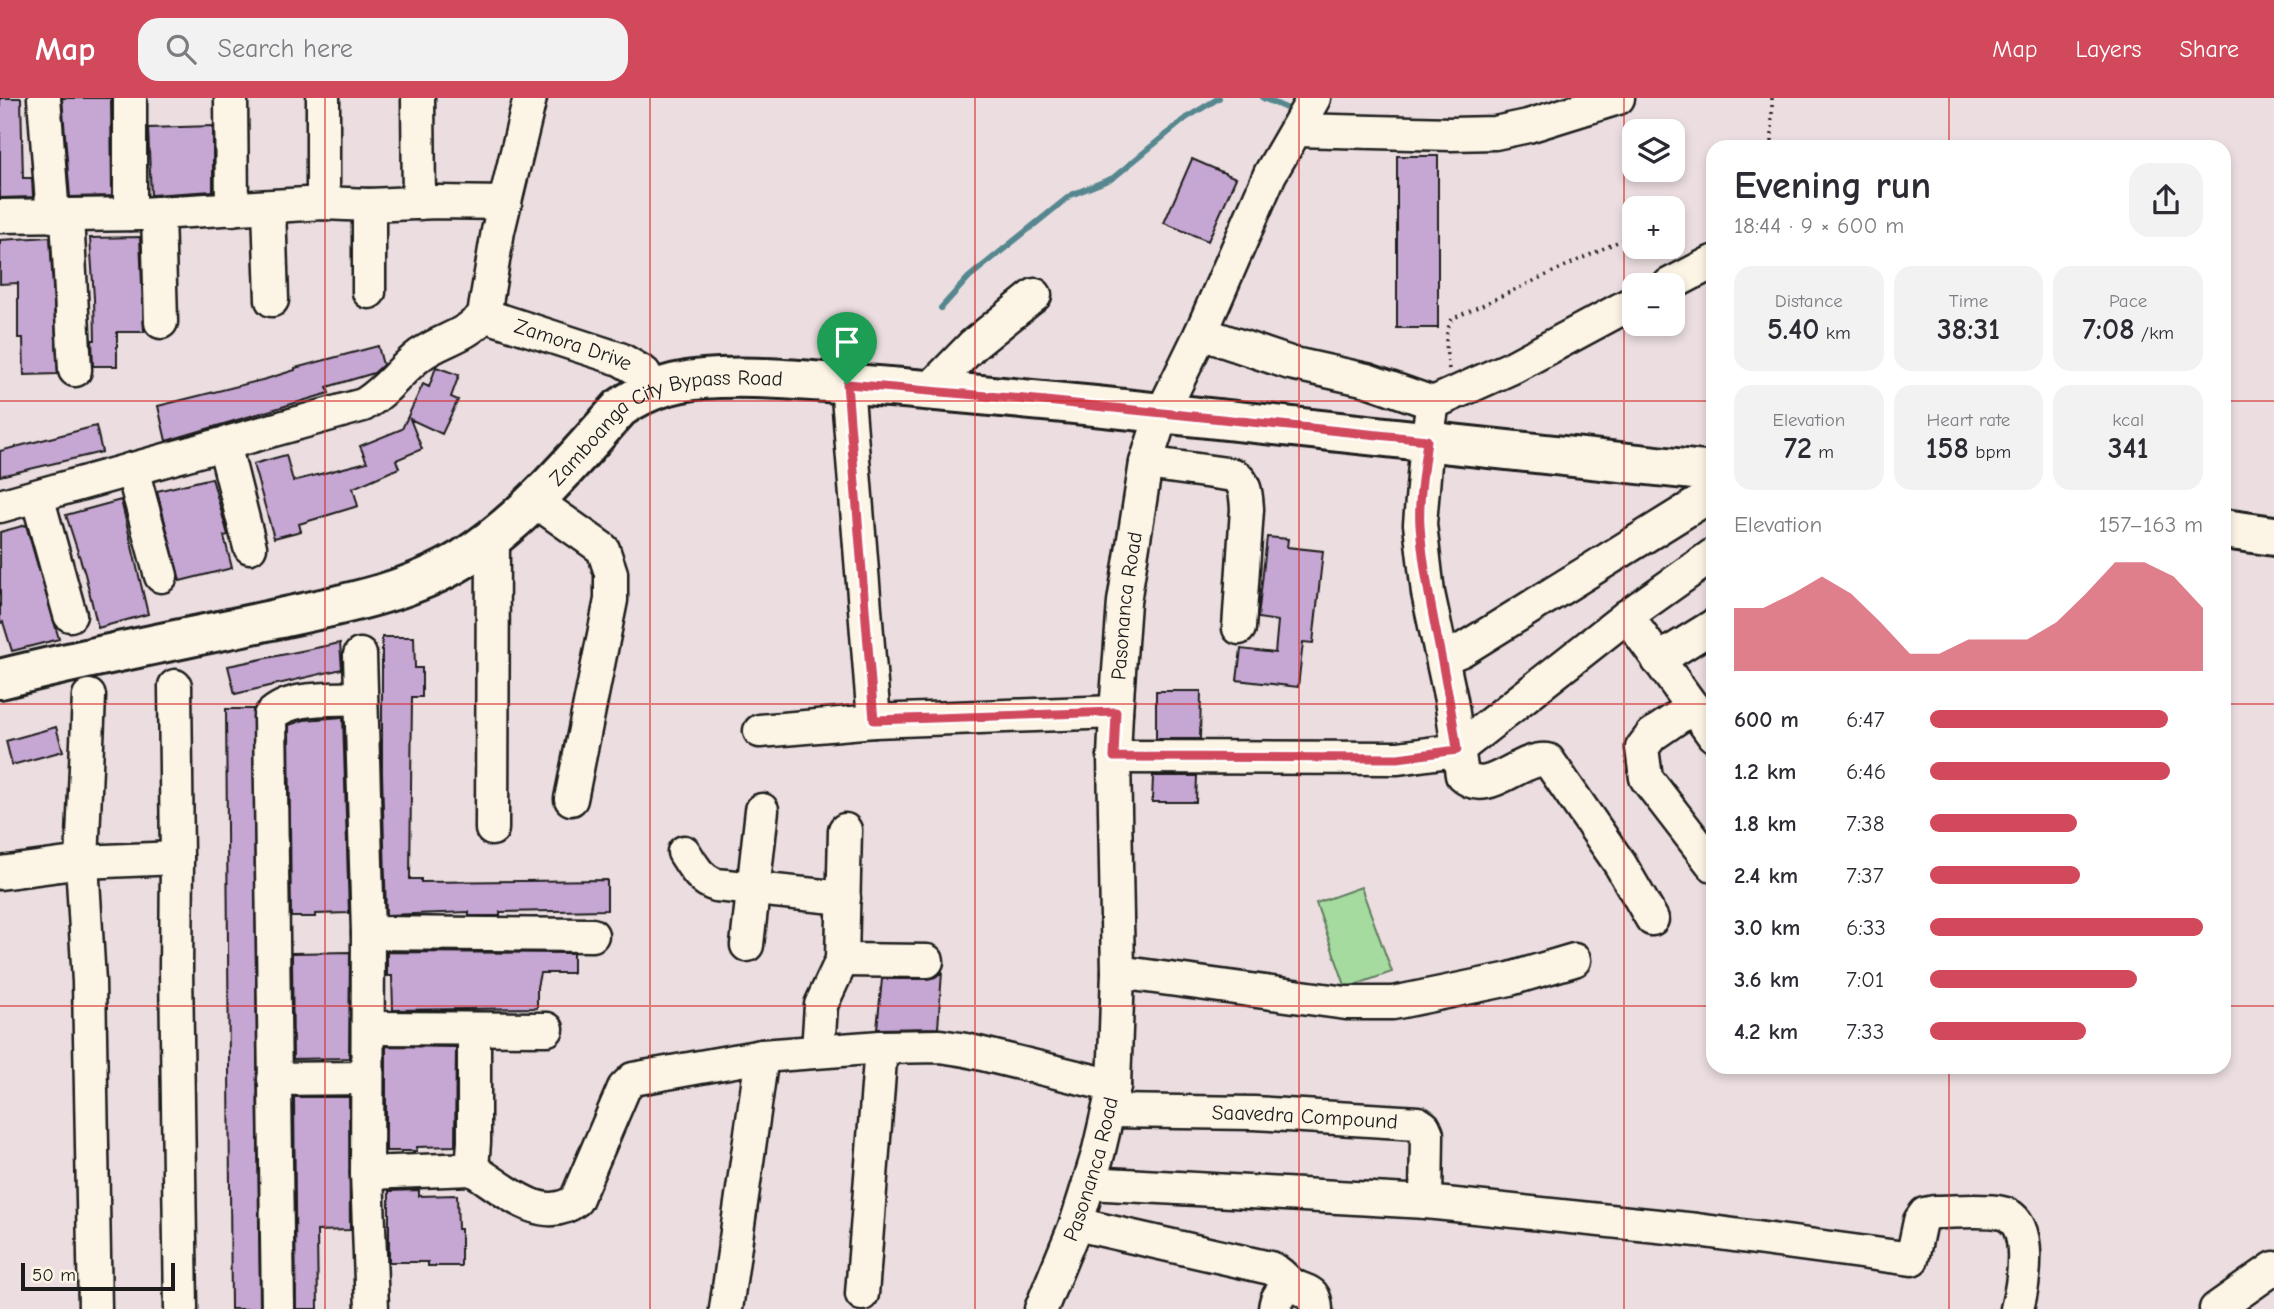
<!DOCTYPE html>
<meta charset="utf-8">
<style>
body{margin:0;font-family:"Comic Neue",sans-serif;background:#f2f2f3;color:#2b2b33;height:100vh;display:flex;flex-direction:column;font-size:26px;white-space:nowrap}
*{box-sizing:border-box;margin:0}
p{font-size:23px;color:#7c7c81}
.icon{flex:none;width:38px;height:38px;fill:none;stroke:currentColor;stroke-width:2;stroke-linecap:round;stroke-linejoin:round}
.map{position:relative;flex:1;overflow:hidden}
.panel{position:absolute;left:1706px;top:42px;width:525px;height:934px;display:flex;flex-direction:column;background:#fff;border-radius:21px;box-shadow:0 4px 10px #0003}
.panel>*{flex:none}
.controls{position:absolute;left:1622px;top:21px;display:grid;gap:14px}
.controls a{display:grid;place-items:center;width:63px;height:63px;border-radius:14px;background:#fff;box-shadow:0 4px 10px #0003;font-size:35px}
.scale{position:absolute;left:21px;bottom:18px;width:154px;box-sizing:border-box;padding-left:7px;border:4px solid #1c1c1c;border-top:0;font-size:19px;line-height:24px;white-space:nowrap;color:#1c1c1c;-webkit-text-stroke:5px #fcf5e5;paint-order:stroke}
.pin{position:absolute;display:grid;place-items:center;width:60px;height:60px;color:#fff;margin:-72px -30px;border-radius:50% 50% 50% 0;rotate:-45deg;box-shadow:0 0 7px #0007}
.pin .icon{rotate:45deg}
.round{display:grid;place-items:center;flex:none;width:74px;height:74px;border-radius:21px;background:#f2f2f3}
.head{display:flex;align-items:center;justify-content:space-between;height:119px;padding:0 28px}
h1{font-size:38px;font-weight:600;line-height:52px}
.stats{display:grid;grid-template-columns:repeat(3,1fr);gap:10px;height:119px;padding:7px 28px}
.stats div{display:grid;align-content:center;border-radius:18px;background:#f2f2f3;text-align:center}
.stats b{font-size:30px;font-weight:600}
.stats small{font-size:19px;font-weight:400}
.stats p{font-size:19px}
.chart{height:196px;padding:14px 28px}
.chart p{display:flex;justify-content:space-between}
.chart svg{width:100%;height:126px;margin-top:7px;fill:#d1495b;opacity:.7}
ul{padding:0 28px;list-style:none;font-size:23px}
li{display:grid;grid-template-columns:112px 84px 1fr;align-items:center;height:52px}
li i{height:18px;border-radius:9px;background:#d1495b}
header{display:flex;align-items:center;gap:42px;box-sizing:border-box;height:98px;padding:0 35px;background:#d1495b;color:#fff}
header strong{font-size:33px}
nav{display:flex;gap:38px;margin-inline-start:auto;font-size:24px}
.search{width:490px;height:63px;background:#f2f2f3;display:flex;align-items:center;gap:18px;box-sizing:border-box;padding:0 24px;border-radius:21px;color:#7c7c81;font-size:26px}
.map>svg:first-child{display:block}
.green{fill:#a5db9f;stroke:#607c5e;stroke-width:2}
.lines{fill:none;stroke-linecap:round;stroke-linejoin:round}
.stream{stroke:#57878f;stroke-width:6}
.building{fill:#c6a7d3;stroke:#1c1c1c;stroke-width:2}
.minor-casing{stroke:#1c1c1c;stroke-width:37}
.major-casing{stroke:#1c1c1c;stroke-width:44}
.path{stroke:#1c1c1c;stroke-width:3.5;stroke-dasharray:2 5;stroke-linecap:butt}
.minor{stroke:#fcf5e5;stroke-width:32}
.major{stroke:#fcf5e5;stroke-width:38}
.route-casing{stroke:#fff;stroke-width:14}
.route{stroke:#d1495b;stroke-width:9}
.grid{fill:none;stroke:#d62828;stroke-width:2;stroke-opacity:0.55}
.labels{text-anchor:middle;stroke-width:6;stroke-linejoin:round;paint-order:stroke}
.street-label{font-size:21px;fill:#1c1c1c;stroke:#fcf5e5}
</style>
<header>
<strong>Map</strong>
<div class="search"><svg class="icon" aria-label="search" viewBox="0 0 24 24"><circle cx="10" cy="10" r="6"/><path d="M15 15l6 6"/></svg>Search here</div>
<nav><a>Map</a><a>Layers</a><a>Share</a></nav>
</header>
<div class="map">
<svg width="2274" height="1211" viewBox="0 0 2274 1211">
<rect width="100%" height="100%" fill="#ecdee0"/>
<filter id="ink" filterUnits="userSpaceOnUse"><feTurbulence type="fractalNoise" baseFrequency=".0143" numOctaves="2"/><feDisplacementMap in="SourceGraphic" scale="14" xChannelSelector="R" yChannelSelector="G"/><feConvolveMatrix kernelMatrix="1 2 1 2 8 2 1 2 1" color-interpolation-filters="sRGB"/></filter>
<g filter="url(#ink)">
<path class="green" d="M1361,789L1392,874L1346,890L1316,805Z"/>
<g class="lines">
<path class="stream" d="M1263,0L1295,14
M941,210L969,179L1071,97L1113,80L1186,20L1219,0"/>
</g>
<path class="building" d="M0,0H21L23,80H32L33,99L0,100Z
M62,0H111L112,98L70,99Z
M213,28V93L151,97L148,30Z
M1397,58H1438V230H1397Z
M1192,61L1236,80L1208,143L1164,125Z
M50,139L58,276L24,277L23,240H18V185L0,186V142Z
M140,139L144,234H117V268H93L92,242H95L94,200L90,140Z
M378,248L383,267L374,275L327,289L329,295L166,343L158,308L266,281L295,272V270Z
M436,269L459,277L451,299L458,302L442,336L410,321L422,351L396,362L399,370L353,390L358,408L299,426L301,433L274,440L253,366L286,357L293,383L367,364L360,348L402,331L423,286L429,289Z
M96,328L102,354L0,378V353Z
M212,380L228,437L224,438L232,470L180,483L157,393Z
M121,402L148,516L98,530L85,476L66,417Z
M26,427L59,541L12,553L3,524L0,525V434Z
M1267,439L1288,441L1287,449L1323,453L1313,545L1303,544L1298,589L1237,582L1241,551L1275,555L1278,523L1258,520Z
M382,539H414L415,570H422V599H412L410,781H421V784L607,782V812L500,814V818H469V814L386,817L382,675Z
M340,545L342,571L235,596L228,568Z
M1156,593H1201L1200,641H1156Z
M226,611H253L260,1211H231Z
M343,619L349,815L315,816V819H291L289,627L304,622Z
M56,629L63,653L12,667L6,643Z
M1153,678H1197L1196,704H1152Z
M350,854L349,960L293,961L292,855Z
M387,854L573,855V875H540L537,889V910L393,912L392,878H387Z
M942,874L938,930L877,931L882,881H927L935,879Z
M386,948L456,949L455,1048L417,1049V1053H386Z
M294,999H349L350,1132L317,1133L318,1211H296Z
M419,1092V1098L457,1097L458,1131H461V1168H428V1164H389V1093Z"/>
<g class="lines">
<defs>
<g id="minor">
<path d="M44,0L53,118"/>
<path d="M130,0V116"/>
<path d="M231,0L232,111"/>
<path d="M323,0V105"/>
<path d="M418,0L419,105"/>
<path d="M1296,32L1451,36L1495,35L1528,28L1618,0"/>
<path d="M369,107V194"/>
<path d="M269,109L272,202"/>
<path d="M158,115L161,224"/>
<path d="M0,118L141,116L323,105L369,107L437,104L505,105"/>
<path d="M67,118L75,272"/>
<path d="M1669,187L1713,164"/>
<path id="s1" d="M484,217L620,261L644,275L653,290"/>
<path d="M1201,235L1290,265L1367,282L1433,305L1513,269L1634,204"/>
<path d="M847,286L874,623"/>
<path d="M929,292L973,247L1035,197"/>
<path d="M1433,305L1427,342L1420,426L1428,495L1451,602L1462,677C1488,702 1519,658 1548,662L1620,766L1652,821"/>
<path d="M224,346L250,449"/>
<path d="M1146,365L1234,377C1246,385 1246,397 1247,411L1239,530"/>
<path d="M132,371L161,478"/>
<path d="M37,398L70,517"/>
<path d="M535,403L603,451L611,475V502L571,701"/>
<path d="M0,408L363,307C386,294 399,273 420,257C442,241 466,239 484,217L498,133L530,0"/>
<path d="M1627,518L1713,637"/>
<path d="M360,557L368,835L367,1075L372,1211"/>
<path d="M1443,560L1462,552L1697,406"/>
<path d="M1658,562L1713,528"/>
<path d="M175,588L177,760L176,871L181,1211"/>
<path d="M89,598L82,764L89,884L95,1211"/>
<path d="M1693,609L1652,637L1642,650L1646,680L1713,767"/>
<path d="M760,633L874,623L1116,614"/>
<path d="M1114,659L1398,660L1457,652L1627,518L1713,457"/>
<path d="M492,731L493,438"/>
<path d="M684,754C693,768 700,782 716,787L844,800"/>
<path d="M0,775L82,764L177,760"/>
<path d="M368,835L592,837"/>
<path d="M747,847L762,712"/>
<path d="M842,862L927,863"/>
<path d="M1118,874L1346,905H1393L1510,881L1574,862"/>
<path d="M368,930L547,931"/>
<path d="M818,953L821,907L842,862L845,732"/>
<path d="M274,981L367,980"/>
<path id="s2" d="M1109,1013L1254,1015L1418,1025L1424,1029L1427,1036L1426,1104"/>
<path d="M472,1071C502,1089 542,1129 576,1102L624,990L633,981L762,958L881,949L940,948L966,952L1114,988"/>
<path d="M367,1075L472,1071L474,1044V931"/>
<path d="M1089,1085L1426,1104L1697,1132L1912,1161L1920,1123L1925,1116L1935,1114C1954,1114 1985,1111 2002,1115C2035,1122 2023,1188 2017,1211"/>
<path d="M1076,1126L1270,1170C1281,1174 1284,1182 1294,1188C1307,1195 1315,1191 1316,1211"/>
<path d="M862,1196L881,949"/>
<path d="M278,1211L270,618C291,597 331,602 360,600"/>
<path d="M726,1211L762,958"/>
<path id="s3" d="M1041,1211L1076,1126L1089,1085L1098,1056L1114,988L1118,874L1114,659L1116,614L1124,504L1146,365L1162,315L1201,235L1270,76L1314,0"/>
<path d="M1275,1211C1276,1198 1282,1192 1294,1188"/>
<path d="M2216,1211L2274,1170"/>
</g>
<g id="major">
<path d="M2224,431L2274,438"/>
<path id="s4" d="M0,581C91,558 184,541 276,521C339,507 408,495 463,461C524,422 572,364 620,310C649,289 683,281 719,280C763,278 808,283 852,286C933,292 1014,300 1095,308C1301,330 1507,351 1713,374"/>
</g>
</defs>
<use href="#minor" class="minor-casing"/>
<use href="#major" class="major-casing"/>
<path class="path" d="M1772,0V49
M1449,271C1446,252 1443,238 1452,221L1628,139"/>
<use href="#minor" class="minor"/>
<use href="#major" class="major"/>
</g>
</g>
<g class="lines" filter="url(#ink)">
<defs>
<path id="route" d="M847,286L1036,302L1427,342C1424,370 1418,400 1420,428C1426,504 1448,577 1457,652L1398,660L1114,659L1116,614L874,622Z"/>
</defs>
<use href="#route" class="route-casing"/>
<use href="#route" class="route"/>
</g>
<path class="grid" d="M325,0V1211M650,0V1211M975,0V1211M1299,0V1211M1624,0V1211M1949,0V49M0,303H1713M2224,303H2274M0,606H1713M2224,606H2274M0,908H1713M2224,908H2274M1949,970V1211"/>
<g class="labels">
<g class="street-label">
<text dy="7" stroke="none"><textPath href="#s1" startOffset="94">Zamora Drive</textPath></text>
<text dy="7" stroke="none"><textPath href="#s4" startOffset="733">Zamboanga City Bypass Road</textPath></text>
<text dy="7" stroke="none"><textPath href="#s3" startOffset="716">Pasonanca Road</textPath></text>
<text dy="7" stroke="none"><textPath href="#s2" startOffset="196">Saavedra Compound</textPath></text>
<text dy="7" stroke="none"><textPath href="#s3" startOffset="149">Pasonanca Road</textPath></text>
</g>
</g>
</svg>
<div class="controls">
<a><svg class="icon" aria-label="layers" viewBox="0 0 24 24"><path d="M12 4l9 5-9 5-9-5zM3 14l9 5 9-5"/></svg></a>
<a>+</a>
<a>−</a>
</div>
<div class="scale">50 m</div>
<div class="pin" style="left:847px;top:286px;background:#1e9e55"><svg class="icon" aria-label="arrive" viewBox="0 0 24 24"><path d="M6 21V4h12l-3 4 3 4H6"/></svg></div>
<section class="panel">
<div class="head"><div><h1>Evening run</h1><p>18:44 · 9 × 600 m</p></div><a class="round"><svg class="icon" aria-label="share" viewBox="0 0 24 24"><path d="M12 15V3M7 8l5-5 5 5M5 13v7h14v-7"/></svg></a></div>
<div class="stats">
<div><p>Distance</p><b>5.40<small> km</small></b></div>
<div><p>Time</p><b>38:31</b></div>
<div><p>Pace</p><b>7:08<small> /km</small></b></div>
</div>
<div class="stats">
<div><p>Elevation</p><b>72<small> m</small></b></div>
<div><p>Heart rate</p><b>158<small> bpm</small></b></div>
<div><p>kcal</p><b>341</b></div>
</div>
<div class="chart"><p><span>Elevation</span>157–163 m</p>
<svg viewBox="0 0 160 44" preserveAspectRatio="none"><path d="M0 44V22L10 22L20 17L30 11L40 17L50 27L60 38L70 38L80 33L90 33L100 33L110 27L120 17L130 6L140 6L150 11L160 22V44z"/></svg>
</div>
<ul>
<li><b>600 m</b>6:47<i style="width:87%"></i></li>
<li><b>1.2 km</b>6:46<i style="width:88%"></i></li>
<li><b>1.8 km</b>7:38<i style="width:54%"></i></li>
<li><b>2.4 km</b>7:37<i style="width:55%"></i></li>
<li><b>3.0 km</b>6:33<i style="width:100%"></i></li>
<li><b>3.6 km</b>7:01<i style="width:76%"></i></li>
<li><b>4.2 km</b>7:33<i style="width:57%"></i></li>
</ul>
</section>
</div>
